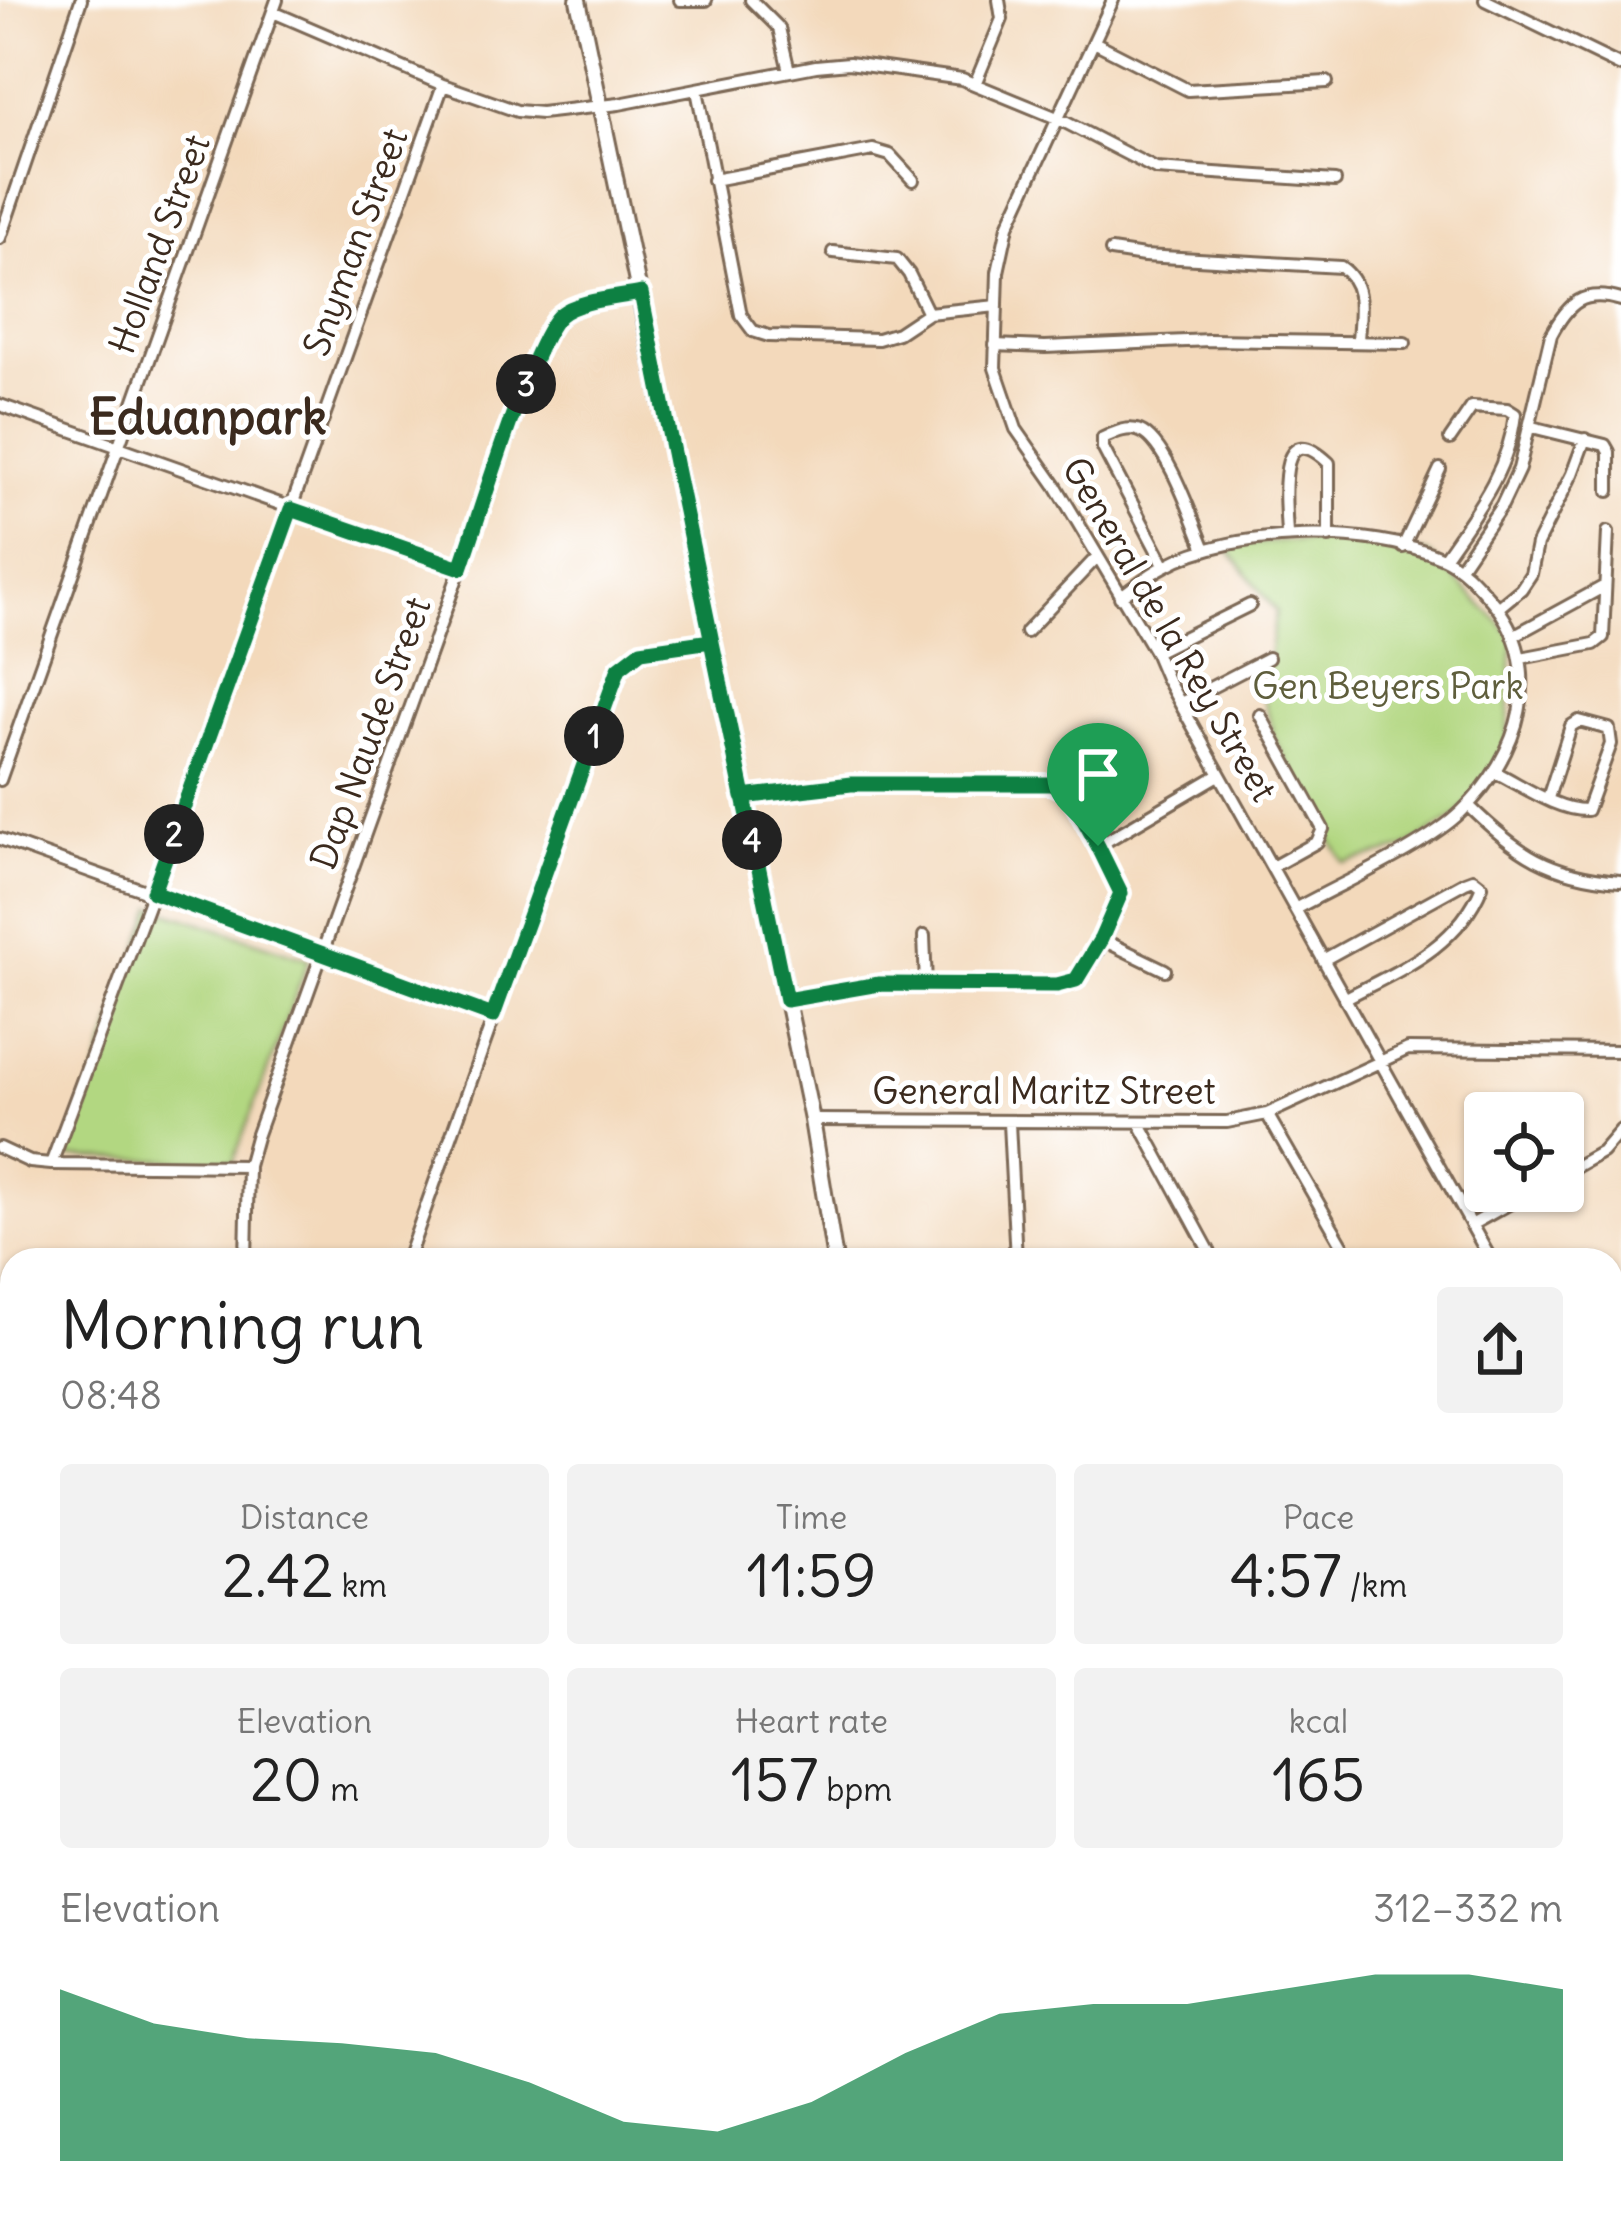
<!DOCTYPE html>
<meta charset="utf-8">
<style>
body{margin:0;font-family:Delius,sans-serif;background:#f2f2f2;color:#222;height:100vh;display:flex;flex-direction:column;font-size:45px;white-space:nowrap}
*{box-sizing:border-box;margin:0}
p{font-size:39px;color:#767676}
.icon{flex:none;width:66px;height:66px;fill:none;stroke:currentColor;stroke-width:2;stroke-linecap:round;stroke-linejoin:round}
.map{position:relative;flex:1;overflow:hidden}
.details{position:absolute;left:0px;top:1248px;width:1623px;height:975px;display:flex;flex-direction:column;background:#fff;border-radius:36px 36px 0 0;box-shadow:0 3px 9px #0004}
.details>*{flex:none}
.fabs{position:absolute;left:1464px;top:1092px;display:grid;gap:24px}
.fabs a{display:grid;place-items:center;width:120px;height:120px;border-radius:12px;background:#fff;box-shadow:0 3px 9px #0004;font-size:60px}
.pin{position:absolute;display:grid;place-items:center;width:102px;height:102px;color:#fff;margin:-123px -51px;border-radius:50% 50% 50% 0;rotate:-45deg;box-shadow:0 0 12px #0007}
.pin .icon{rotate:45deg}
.km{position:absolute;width:60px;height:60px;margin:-30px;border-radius:50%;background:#222;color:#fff;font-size:33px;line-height:60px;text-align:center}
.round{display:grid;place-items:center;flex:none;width:126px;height:126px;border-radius:12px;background:#f2f2f2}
.overview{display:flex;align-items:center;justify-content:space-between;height:204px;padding:0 60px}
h1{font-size:66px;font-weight:600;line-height:90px}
.stats{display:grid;grid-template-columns:repeat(3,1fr);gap:18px;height:204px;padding:12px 60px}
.stats div{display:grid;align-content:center;border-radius:12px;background:#f2f2f2;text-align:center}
.stats b{font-size:60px;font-weight:600}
.stats small{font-size:33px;font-weight:400}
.stats p{font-size:33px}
.chart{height:336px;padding:24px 60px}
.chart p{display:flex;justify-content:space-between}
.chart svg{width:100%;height:216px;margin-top:12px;fill:#0b8043;opacity:.7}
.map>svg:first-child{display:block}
.green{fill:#b2d781;stroke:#768050;stroke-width:3}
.water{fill:#54c0cf;stroke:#487576;stroke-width:3}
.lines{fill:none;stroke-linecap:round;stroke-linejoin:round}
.street-casing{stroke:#7b6755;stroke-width:16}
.secondary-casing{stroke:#7b6755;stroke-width:20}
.street{stroke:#fff;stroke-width:10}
.secondary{stroke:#fff;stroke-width:14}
.route-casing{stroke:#fff;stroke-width:24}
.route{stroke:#0b8043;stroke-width:15}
.labels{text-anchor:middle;stroke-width:10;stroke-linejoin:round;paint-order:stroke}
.street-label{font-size:36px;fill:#3b2a1e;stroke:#fff}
.park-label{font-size:36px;fill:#5f5e3c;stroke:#fff}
.district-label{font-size:48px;font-weight:bold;fill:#3b2a1e;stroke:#fff}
</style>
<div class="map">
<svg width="1621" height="2221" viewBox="0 0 1621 2221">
<rect width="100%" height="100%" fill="#fff"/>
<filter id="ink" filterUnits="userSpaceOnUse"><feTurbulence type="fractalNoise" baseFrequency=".00833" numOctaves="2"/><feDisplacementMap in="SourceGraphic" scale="24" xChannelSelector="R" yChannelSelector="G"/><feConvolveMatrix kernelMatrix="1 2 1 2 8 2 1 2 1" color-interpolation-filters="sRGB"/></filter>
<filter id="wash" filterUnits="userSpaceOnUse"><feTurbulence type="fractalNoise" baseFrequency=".004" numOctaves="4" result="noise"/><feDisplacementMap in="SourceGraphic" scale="48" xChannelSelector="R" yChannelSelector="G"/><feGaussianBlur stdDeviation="2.7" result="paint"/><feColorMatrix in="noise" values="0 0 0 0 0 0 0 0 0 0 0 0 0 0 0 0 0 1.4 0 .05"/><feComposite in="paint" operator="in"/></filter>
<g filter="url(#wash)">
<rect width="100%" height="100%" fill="#f3d9bb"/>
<path class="green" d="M1348,538L1429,553L1513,636L1506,756L1457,816L1403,849L1344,863L1275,740L1263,696L1276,611L1225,545Z
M153,907L309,959L233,1162L66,1157Z
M0,1845H12V2211H324L316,2221H0Z"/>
<path class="water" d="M46,2211H227L223,2221H50Z"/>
</g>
<g filter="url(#ink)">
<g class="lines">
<defs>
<path id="street" d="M680,0H706
M751,0L779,28L789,71
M1113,0L1008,226L998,272L995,368L1016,429L1056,486L1155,652L1166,678L1491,1260
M1485,0L1621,66
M273,12L443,85L517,111L541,113L619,104L816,66L849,63L962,79L1057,118L1156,169L1335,181
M1094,42L1188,90L1327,82
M975,84L1002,19L999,0
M697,90L741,315L753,331L769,336L878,339L898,333L928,313L997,306
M713,180L873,150L890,155L913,180
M0,238L81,0
M1111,251L1144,256L1341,267C1367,285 1359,314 1358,342
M833,252L897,259L909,274L928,313
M995,345L1045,347L1210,340L1405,343
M0,405L461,568
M1532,427L1605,445L1609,452V491
M1287,535C1286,506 1274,411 1329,463V537
M1403,547L1440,469
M1444,558C1475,513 1509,470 1515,414L1507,409L1472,407L1450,439
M1165,566L1103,448V438C1114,433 1127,426 1140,431C1167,442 1193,521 1205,549
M1460,567L1502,505L1519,469L1551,335C1569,302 1583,289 1621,300
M1120,597C1134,587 1149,574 1165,566C1234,528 1372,526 1443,558C1463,567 1476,583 1491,600C1549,667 1519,757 1461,812C1426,846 1340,884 1295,909
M1498,608L1521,589L1531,574L1537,544L1572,474L1585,439
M1026,632L1097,557
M1513,636L1603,587
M1155,652L1250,605
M1521,658L1594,644L1603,637L1608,532
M1181,703L1268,658
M1260,715L1323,829L1317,842L1272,867
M1497,773C1523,786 1558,811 1587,810L1611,744L1609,729L1579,721L1571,726L1548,798
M0,780L277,0
M743,797L851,784L1057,786L1068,793L1121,888C1117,918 1094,973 1064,984H879L786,1000
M1468,805C1518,854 1549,875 1620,881
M0,839L493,1016
M1098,846L1219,775
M924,936L926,984
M1101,939L1165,970
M1323,960L1465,882L1473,879L1482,886C1457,948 1399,970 1344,999
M1267,1114L1351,1260
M812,1120L1227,1122L1267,1114L1408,1049L1621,1051
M1139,1122L1214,1260
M1009,1123L1016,1260
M0,1148L30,1162L51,1164L248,1166
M51,1164L153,892L443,85
M1563,1174L1602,1152L1621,1130
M1471,1225L1532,1191
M246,1260L248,1166L256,1137L544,336C565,302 604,301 641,293
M407,1260L619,667L642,651L711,641
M1611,1336L1621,1330
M1611,1474L1621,1491
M1611,1639L1621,1634
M1611,2161L1621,2166
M1500,2211L1513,2221
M721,2221L729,2211
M1059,2221L1067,2211"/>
<path id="secondary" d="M578,0L812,1120L835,1260
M0,1829H12
M1611,1840L1621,1841"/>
</defs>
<use href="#street" class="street-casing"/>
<use href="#secondary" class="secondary-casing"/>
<use href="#street" class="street"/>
<use href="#secondary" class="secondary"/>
</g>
</g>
<g class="lines" filter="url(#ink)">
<defs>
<path id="route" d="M1098,846L1069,793L1051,784H851L743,797L711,641L641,651L619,668L493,1016L153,892L291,509L461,568C477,523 532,339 560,315C578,300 617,298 641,293C688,529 736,765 786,1000L879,984L1057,985L1076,980L1101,939L1121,893L1098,846"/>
</defs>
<use href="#route" class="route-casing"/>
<use href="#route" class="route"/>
</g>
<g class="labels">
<g class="street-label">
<text transform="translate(355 242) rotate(-70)" y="13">Snyman Street</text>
<text transform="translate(159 244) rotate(-70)" y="13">Holland Street</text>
<text transform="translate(1170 629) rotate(60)" y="13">General de la Rey Street</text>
<text transform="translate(370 733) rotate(-70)" y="13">Dap Naude Street</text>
<text x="1044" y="1104">General Maritz Street</text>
</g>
<g class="park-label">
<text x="1388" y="699">Gen Beyers Park</text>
</g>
<g class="district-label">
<text x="208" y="434">Eduanpark</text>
</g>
</g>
</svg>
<div class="fabs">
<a><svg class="icon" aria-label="locate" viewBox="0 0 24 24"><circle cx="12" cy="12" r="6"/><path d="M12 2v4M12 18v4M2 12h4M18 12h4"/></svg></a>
</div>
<div class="pin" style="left:1098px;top:846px;background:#1e9e55"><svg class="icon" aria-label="arrive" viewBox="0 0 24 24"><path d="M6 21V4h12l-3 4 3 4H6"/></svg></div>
<b class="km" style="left:594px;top:736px">1</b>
<b class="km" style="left:174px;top:834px">2</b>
<b class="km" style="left:526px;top:384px">3</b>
<b class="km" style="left:752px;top:840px">4</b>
<section class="details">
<div class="overview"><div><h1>Morning run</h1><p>08:48</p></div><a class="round"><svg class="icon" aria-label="share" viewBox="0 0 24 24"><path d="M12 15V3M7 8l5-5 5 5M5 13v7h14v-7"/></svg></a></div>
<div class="stats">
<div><p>Distance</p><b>2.42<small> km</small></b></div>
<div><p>Time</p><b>11:59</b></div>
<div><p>Pace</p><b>4:57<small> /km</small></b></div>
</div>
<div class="stats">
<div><p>Elevation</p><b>20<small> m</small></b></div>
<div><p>Heart rate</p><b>157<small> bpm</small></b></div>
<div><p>kcal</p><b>165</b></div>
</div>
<div class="chart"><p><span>Elevation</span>312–332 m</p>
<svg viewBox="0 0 160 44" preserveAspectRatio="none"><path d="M0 44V9L10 16L20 19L30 20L40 22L50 28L60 36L70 38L80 32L90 22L100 14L110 12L120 12L130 9L140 6L150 6L160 9V44z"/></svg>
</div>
</section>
</div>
